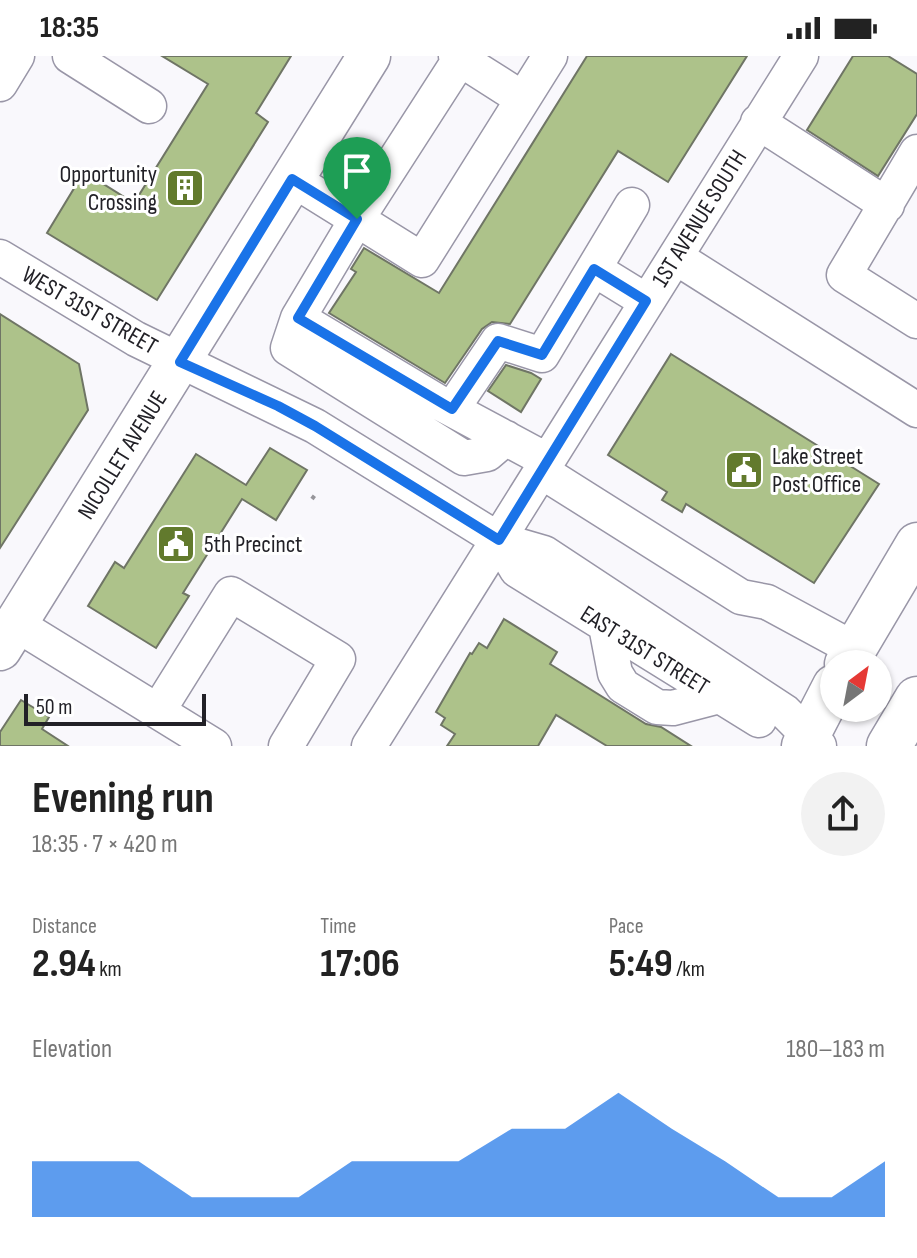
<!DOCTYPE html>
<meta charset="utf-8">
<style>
body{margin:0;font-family:"Sofia Sans Condensed",sans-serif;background:#f2f2f2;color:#222;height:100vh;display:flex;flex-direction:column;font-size:30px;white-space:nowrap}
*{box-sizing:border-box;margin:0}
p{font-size:26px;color:#767676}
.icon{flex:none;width:44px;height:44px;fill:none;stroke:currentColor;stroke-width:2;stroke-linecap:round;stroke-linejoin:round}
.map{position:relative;height:690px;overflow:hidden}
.side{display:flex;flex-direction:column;background:#fff;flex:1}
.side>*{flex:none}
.needle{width:52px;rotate:32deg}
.controls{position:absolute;left:820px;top:594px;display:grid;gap:16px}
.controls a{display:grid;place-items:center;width:72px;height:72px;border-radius:50%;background:#fff;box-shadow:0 2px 6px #0004;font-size:40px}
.scale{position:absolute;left:24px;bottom:20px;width:182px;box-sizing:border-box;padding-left:8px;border:4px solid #222127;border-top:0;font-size:22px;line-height:28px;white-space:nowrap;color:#222127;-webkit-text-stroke:6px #fff;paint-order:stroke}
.pin{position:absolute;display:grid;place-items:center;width:68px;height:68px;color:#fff;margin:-82px -34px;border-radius:50% 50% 50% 0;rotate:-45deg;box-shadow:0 0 8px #0007}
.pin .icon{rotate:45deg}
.round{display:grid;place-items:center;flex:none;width:84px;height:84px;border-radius:42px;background:#f2f2f2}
.headline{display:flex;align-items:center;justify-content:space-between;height:136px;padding:0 32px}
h1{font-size:44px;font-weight:700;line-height:60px}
.figures{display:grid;grid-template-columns:repeat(3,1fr);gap:12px;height:136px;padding:8px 32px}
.figures div{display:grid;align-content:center}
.figures b{font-size:40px;font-weight:700}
.figures small{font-size:22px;font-weight:400}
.figures p{font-size:22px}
.chart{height:224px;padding:16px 32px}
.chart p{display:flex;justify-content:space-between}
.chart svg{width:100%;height:144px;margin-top:8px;fill:#1a73e8;opacity:.7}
.status{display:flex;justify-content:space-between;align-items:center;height:56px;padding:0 40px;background:#fff;direction:ltr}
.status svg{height:22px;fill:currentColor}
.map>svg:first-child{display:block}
.building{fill:#adc28a;stroke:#6f7565;stroke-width:2}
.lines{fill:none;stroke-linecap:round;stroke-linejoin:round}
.minor-casing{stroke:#9996a7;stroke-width:37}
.major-casing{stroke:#9996a7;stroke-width:45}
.highway-casing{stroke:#9996a7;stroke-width:47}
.path{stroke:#96959a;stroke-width:4;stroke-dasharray:4 6;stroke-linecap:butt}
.minor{stroke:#fff;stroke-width:34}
.major{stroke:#fff;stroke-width:42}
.highway{stroke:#fff;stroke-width:44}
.route-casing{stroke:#fff;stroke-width:16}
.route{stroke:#1a73e8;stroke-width:10}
.labels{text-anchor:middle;stroke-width:6;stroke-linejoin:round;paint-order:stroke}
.poi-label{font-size:24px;fill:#222127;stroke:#fff;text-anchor:start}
.street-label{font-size:24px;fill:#222127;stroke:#fff}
</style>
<div class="status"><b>18:35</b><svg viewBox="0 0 49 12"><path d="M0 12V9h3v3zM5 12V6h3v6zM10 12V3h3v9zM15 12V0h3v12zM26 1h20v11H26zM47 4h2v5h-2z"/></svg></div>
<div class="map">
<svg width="917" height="690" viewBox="0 0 917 690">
<rect width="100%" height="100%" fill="#f9f8fc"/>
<path class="building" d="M162,0H291L256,57L268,66L157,244L47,177L84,116L134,147L208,28Z
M587,0H747L668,126L618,95L510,268L492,266L482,273L445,327L329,257L356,216L351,213L364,192L439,237Z
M853,0H888L917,18V58L878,120L807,74Z
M0,258L79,308L88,354L0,492Z
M671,298L879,428L814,527L686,448L682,456L662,444L667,436L608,399Z
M506,309L531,317L541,323L521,356L488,335Z
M270,392L307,414L276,464L242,443L183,537L189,540L156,592L88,550L115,506L124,512L196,398L246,429Z
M504,563L557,596L550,608L646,668L661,671L691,690H607L556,659L538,690H447L455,678L441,669L445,662L436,656L470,597L472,598L479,587L487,592Z
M21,644L49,661L42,673L68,690H0V676Z"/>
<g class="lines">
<defs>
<path id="minor" d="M70,0L149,50
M456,0L460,3L357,163L298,262L440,347L548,405
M462,0L460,3L523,43
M0,28L17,0
M758,66L887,149
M917,96L844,219L917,265
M292,123L422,204L550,0
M0,201L136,283L315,370L499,484L544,497L785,656L819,690
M677,202L917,354
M594,213L646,245
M298,262L288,292L464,402L487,398L506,382
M452,353L498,285L542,299L632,149
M541,415L741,541L767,546L854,593
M499,484L517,514L759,664
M16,568L214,690
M606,570L615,617L623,630L657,651L673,652L719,640
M158,655L231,538L338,603L286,690
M369,690L801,0"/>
<path id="major" d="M0,593L369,0
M846,608L917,488
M803,690L834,630"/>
<path id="highway" d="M889,690L917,643"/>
</defs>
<use href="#minor" class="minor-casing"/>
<use href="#major" class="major-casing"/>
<use href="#highway" class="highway-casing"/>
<path class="path" d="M312,443L315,439"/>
<use href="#minor" class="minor"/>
<use href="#major" class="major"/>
<use href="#highway" class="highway"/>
</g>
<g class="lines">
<defs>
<path id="route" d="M292,123L357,163L298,262L452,353L498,285L542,299L594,213L646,245L499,484L315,370L278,350L180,306Z"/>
</defs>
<use href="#route" class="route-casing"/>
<use href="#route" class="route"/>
</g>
<defs>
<symbol id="building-square" viewBox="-11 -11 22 22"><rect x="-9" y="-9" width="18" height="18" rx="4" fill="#627a2d" stroke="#fff"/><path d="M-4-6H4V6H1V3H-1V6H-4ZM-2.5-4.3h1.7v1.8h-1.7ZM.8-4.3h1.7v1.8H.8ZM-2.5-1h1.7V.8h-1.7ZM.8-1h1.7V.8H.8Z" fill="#fff"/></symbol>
<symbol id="civic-square" viewBox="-11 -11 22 22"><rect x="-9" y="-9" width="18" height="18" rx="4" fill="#627a2d" stroke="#fff"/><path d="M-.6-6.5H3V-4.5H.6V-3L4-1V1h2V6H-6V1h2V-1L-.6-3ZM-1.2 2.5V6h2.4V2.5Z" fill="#fff"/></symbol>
</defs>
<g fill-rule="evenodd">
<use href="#building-square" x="163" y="110" width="44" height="44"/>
<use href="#civic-square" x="722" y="392" width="44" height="44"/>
<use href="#civic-square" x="154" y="466" width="44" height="44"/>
</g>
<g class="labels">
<g class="poi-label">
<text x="157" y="126" text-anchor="end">Opportunity<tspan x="157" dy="28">Crossing</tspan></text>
<text x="772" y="408">Lake Street<tspan x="772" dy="28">Post Office</tspan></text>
<text x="204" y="496">5th Precinct</text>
</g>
<g class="street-label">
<text transform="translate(699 162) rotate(-58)" y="8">1ST AVENUE SOUTH</text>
<text transform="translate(90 254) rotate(30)" y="8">WEST 31ST STREET</text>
<text transform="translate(122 399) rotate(-58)" y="8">NICOLLET AVENUE</text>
<text transform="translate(645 594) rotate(32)" y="8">EAST 31ST STREET</text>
</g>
</g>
</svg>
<div class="controls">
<a><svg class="needle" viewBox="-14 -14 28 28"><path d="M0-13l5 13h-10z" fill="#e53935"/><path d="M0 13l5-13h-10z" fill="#767676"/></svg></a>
</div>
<div class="scale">50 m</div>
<div class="pin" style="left:357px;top:163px;background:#1e9e55"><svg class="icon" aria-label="arrive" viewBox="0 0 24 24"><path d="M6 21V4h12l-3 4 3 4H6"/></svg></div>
</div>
<section class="side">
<div class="headline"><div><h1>Evening run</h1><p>18:35 · 7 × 420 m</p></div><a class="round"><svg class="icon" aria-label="share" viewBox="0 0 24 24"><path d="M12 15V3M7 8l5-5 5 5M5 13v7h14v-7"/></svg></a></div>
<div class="figures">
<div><p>Distance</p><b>2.94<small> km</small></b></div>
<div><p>Time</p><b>17:06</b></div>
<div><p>Pace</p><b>5:49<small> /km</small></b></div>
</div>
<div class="chart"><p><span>Elevation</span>180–183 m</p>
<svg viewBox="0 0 160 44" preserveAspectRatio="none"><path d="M0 44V27L10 27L20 27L30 38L40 38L50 38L60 27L70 27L80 27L90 17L100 17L110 6L120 17L130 27L140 38L150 38L160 27V44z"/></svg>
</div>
</section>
